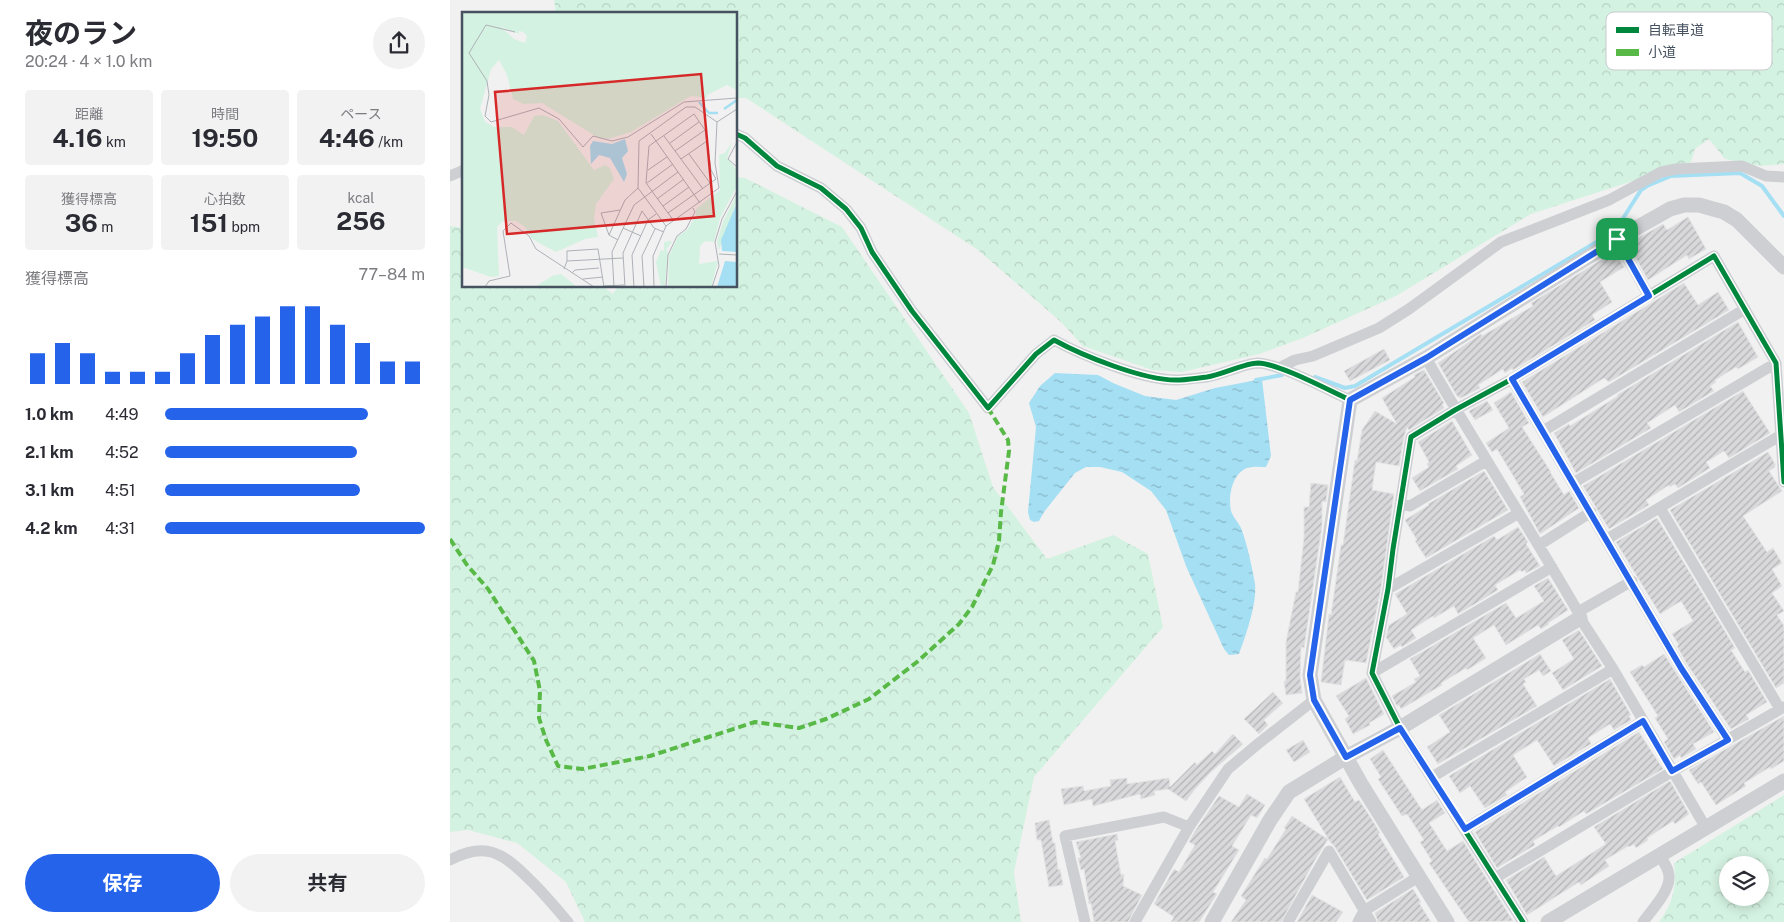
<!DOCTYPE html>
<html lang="ja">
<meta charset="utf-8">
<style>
body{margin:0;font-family:"Public Sans","Noto Sans JP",sans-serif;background:#f2f2f3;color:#2b2b33;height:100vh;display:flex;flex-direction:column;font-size:19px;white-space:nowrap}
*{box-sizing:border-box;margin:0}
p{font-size:16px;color:#7c7c81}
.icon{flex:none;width:28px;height:28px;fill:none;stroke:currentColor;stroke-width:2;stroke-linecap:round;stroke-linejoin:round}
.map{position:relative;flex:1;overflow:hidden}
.details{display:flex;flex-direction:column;background:#fff;width:450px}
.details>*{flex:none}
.fabs{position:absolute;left:1269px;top:856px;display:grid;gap:10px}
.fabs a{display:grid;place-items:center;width:50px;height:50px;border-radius:50%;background:#fff;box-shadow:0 2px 12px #0003;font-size:25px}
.pin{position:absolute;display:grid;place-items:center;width:42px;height:42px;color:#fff;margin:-21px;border-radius:10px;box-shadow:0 2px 8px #0006}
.round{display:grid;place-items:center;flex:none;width:52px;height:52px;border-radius:26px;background:#f2f2f3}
.overview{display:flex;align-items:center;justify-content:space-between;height:85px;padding:0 25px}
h1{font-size:28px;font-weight:700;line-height:38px}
.metrics{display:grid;grid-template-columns:repeat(3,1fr);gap:8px;height:85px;padding:5px 25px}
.metrics div{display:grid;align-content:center;border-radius:5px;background:#f2f2f3;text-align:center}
.metrics b{font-size:25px;font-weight:700}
.metrics small{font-size:14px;font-weight:400}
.metrics p{font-size:14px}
.chart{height:140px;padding:10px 25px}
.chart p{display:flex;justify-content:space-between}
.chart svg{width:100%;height:90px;margin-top:5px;stroke:#2563eb;stroke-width:6}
.primary-button{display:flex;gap:10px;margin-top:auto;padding:10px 25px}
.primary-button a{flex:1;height:58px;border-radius:30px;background:#2563eb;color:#fff;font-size:20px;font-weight:700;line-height:58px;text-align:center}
.primary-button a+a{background:#f2f2f3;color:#2b2b33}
ul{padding:0 25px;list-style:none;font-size:16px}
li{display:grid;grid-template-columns:80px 60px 1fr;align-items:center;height:38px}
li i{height:12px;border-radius:6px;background:#2563eb}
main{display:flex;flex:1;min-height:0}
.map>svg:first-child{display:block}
.forest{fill:url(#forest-crowns);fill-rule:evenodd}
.water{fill:url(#water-ripples)}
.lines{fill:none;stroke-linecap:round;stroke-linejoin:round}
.stream{stroke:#a5dff3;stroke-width:4}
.building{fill:url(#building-hatch);stroke:#e3e3e4}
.minor{stroke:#cdcfd2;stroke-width:11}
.tertiary{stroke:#cdcfd2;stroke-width:15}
.quiet{stroke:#58b947;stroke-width:4;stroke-dasharray:8 4;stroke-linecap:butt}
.cycleway-casing{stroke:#fff;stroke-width:8}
.cycleway{stroke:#00873e;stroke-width:5}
.route-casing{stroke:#fff;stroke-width:10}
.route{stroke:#2563eb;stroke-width:6}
.inset-river{fill:none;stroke:#a5dff3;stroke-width:2.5}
.inset-road{fill:none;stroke:#adb1b7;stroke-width:1}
.view{fill:#d62828;fill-opacity:0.15;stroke:#d62828;stroke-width:2.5}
.inset-edge{fill:none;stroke:#46525f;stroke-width:2.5}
.key{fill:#fff;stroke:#c8cbcf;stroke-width:1}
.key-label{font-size:14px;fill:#46525f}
</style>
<main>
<section class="details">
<div class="overview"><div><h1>夜のラン</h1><p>20:24 · 4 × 1.0 km</p></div><a class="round"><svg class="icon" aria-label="share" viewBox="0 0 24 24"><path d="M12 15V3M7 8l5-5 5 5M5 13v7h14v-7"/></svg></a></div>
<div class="metrics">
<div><p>距離</p><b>4.16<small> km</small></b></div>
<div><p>時間</p><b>19:50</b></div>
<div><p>ペース</p><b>4:46<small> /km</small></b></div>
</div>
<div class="metrics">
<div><p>獲得標高</p><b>36<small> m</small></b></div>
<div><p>心拍数</p><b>151<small> bpm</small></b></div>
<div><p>kcal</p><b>256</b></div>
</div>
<div class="chart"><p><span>獲得標高</span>77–84 m</p>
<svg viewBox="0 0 160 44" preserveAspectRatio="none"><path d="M5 44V29M15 44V24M25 44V29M35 44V38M45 44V38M55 44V38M65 44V29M75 44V20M85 44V15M95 44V11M105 44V6M115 44V6M125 44V15M135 44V24M145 44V33M155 44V33"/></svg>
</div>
<ul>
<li><b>1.0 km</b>4:49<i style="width:78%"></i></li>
<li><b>2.1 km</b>4:52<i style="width:74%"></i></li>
<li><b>3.1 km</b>4:51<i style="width:75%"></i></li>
<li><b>4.2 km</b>4:31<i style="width:100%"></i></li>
</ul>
<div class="primary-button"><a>保存</a><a>共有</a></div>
</section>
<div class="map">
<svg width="1334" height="922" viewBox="0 0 1334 922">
<defs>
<pattern id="forest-crowns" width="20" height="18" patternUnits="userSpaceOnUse" patternTransform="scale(1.25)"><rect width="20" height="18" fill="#d4f2e1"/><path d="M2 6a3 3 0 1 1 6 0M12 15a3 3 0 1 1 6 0" fill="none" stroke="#b7d1c3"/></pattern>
<pattern id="water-ripples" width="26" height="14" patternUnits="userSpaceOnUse" patternTransform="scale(1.25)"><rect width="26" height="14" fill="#a5dff3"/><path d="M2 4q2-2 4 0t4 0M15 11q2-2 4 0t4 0" fill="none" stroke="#88b7c8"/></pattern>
<pattern id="building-hatch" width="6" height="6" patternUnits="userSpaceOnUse" patternTransform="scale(1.25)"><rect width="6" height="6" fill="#d9d9db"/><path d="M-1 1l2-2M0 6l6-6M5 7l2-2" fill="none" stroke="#b2b3b5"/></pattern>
</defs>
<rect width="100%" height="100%" fill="#f2f1f1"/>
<path class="forest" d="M104,0H1334V164L1311,166L1275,159L1259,139L1245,149L1241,162L1081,214L946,296L853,338L809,354L732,372L702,370L633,346L610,321L528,250L296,98H286V14H106Z
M286,177L295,178L392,227L519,413L543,487L597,559L663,535L698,554L713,627L584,777L564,872L571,922H135L116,882L67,843L18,830L0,832V226L14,228V286H153L163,294L168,286H286Z
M1334,795V922H1209C1223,903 1227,887 1224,863ZM1278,865H1310V898H1278Z"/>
<path class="water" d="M605,373L648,375L663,383L695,396L726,400L765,388L812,379L821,456L816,467C810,467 803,466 797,468C782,474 778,496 781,511C783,517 788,522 791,528C797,543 802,567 805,584C807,604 796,635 789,654L779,655L774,649L736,566L716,510L701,491L672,472L650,467H636L625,473L594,512L589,521L584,522L580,520L578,512L586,427L579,403L590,386Z"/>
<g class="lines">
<path class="stream" d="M865,377L895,388L905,386L1165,231L1191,190L1197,186L1221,176L1290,173L1312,186L1334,216
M806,380L832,375"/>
</g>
<path class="building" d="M1238,217L1256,249L1239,259L1237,255L1198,280L1178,244L1213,224L1217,230Z
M1164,252L1174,267L1150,282L1162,302L1142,315L1145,320L1063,370L1062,368L1055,373L1053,369L1028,385L1030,388L1011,398L1007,396L988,363L1031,334L1032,336L1083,306L1081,303Z
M1234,283L1248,305L1268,292L1279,310L1159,382L1154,378L1093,417L1072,382Z
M1288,322L1308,357L1288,369L1286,367L1265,380L1266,382L1260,386L1264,391L1229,412L1225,405L1197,423L1201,428L1126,473L1104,433L1119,424L1120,426L1168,396L1167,395Z
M934,349L940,360L900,381L894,371Z
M974,370L994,403L992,404L994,408L959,430L957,427L954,436L949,466L926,462L922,490L944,494L931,588L916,663L895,660L891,685L871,682L879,614L881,615L891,545H893L905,460L907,461L912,430L925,411L947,424L932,398L965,377L964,375Z
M1293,391L1320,433L1279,458L1274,451L1256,462L1260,468L1228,488L1225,484L1220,487L1219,485L1196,500L1199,505L1159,529L1133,486Z
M1061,392L1079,423L1072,427L1101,472H1100L1114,495L1119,491L1129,508L1090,534L1070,497L1074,494L1047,449L1042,452L1036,443L1059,428L1044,403Z
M1037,401L1043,410L1025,420L1019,411Z
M1002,421L1022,455L1006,466L1008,469L970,491L962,478L979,467L977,464L979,462L968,442Z
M1318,452L1325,464V467L1319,471L1332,491L1293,516L1317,552L1323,548L1332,563L1322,569L1332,586L1322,593L1334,611L1327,615L1334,626V683L1326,688L1220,510Z
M1034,471L1058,510L976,558L965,541L967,540L955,520L979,505L978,504Z
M861,483L878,485L876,502L872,501V526L854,648L851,647L850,677L852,693L836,695L834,681H836V642L846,592H848L854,538V507H859Z
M1207,518L1285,648L1281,650L1295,672L1298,670L1317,702L1296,715L1299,719L1281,729L1237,664L1227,646L1229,645L1222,634L1243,621L1231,601L1210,614L1166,542Z
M1068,527L1078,542L1076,544L1090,566L1076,573L1074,570L1072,572L1070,570L1045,585L1048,590L1008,614L1004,606L984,618L983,616L961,630L966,638L952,647L951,645L944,649L936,637L939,625L957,614L945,594L1044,536L1047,540Z
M1098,578L1118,610L1098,623L1099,624L1091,629L1088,625L1056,645L1044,625L1023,638L1036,658L1017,670L1016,668L991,683L992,685L951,709L949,705L947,706L942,696L966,682L964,679L970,676L960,659L1056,603L1066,618L1068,617L1094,601L1084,586Z
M1129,630L1152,666L1113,690L1102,673L1124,659L1112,640Z
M1090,654L1101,671L1093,676L1089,670L1074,679L1076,682L1073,684L1087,706L988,764L977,747L1000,732L989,715Z
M1214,654L1264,732L1243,744L1246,749L1231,758L1230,755L1224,759L1214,742L1218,739L1205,718L1208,716L1180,672L1192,665L1194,667Z
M916,678L934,714L919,723L920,725L903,734L895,719L899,716L886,696Z
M1160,679L1181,715L1179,716L1181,720L1164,730L1160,724L1138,738L1141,744L1104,766L1087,740L1063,755L1077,777L1055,792L1057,795L1035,808L1020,786L1010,793L999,776Z
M823,692L833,703L814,720L818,725L809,734L794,719Z
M1334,716V761L1321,769L1320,767L1294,783L1296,786L1266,805L1251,782L1248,784L1239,770Z
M1189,732L1213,769L1136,814L1134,811L1109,827L1108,826L1083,841L1085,845L1047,868L1025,832Z
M783,734L793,744L760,773L745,789L736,801L718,789L704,791L705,795L691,799L690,794L643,806L642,799L614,805L611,789L633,786L634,791L661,786L660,780L677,778V784L719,778L720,787L745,762L747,765L762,751L765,754Z
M853,740L860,752L844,762L836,750Z
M933,750L972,810L987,800L995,813L979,823L983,829L997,851L1013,841L1063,921L1019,922L979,863L982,861L970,842L974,840L957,814L952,816L928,779L931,777L920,759Z
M890,777L905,802L909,800L921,818L930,833L928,834L954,877L917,900L885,847L878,839L865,860L831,922H781L796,900L791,896L815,858L817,859L836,829L834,828L842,816L879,840L854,799Z
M1220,781L1239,814L1225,824L1223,821L1197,838L1198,840L1186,848L1184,844L1179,847L1178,846L1155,860L1159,866L1131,885L1129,882L1077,915L1056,880L1094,857L1106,876L1156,844L1144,827Z
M797,794L815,805L807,818L801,815L782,846L789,850L763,892L767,894L749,922H721L724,917L704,904L724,869L729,872L745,845L739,842L745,831L769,796L789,807Z
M599,820L603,843H605L608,870L610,869L613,885L599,887L591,840H587L585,823Z
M667,834L668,840L665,841L671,875L674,874L673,886L692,895L678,922H644L641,903L639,904L634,869L631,870L628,858H631L626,842Z
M963,889L971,902L969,903L981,922H928L925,913Z
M862,895L893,912L886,922H847Z"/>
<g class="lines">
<path class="minor" d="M286,134L295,138L327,166L371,188L396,209L411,228L422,252L462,311L538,408L586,354L604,340C633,356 693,380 726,380C736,380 747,378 757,377C771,375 795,363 808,363C830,364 878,390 900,400
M0,176L14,170
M1167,239L1199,296
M976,358C1025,444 1079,527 1128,612L1130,618L1163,669L1256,828
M829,368L845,360L863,356L929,328L959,309L1051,242L1159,200L1211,172L1226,169L1292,166L1316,176L1334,177
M1062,379L1231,668L1278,740
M1093,431L1295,309
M1123,483L1326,363
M950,504L960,506L1036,461
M1210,508L1330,709
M1157,539L1331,435
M1089,545L1141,512
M938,589L1069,513
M1128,612L1182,581
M922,673L1102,567
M982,777L1163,669
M1015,829L1193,721
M0,860C36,841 53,853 79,879C93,892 105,907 118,922
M1045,878L1223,771L1334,707
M635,922L615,836L714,817L739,827
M685,922L739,827L778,769L809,743L864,700
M838,922L879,851L921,922
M908,922L914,911L968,877
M1073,922L950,728L922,673L938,589L943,549L961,437L1005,410L1062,379L1264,256L1326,363L1334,482
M1193,922C1201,911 1220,891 1219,877C1219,869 1214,862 1209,855"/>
<path class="tertiary" d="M762,922L820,820L839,792L896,757L950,728L1130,618
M997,922L911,784L864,700L860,675L900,400L976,358L1167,239L1220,209L1234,205H1249L1274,212L1287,220L1334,267
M1098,922L1334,781"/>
<path class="quiet" d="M0,539L17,565L38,589L84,661L90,691L89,718L96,740L108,766L132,769L200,756L305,722L349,728L376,719L419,699L467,662L509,624L522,607L543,565L549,541L551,512L559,451L558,440L538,408"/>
<defs>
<path id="cycleway" d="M286,134L295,138L327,166L371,188L396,209L411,228L422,252L462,311L538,408L586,354L604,340C633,356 693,380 726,380C736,380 747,378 757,377C771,375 795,363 808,363C830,364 878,390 900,400
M1073,922L950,728L922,673L938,589L943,549L961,437L1005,410L1062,379L1264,256L1326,363L1334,482"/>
</defs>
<use href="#cycleway" class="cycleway-casing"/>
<use href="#cycleway" class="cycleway"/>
</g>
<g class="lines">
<defs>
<path id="route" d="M1167,239L1199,296L1062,379L1231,668L1278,740L1222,771L1193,721L1015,829L950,728L896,757L864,700L860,675L900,400L976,358Z"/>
</defs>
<use href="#route" class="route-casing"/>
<use href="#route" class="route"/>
</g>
<g transform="translate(12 12)">
<rect width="275" height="275" fill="#f2f1f1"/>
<path d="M0,0H275V78L265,73L245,83V86L229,84L169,120L146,127L135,125L80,91L61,92L51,87L45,63L37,48L29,57L18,97L23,110L33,115H50L62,123L72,104L81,103L96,109L132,158L143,153L148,156L152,167L134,192L132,207L136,225L123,227L94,240L70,227L63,215L54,209H41L35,215L37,264L29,265L0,255ZM39,15L57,22V19L61,20L65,24L63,31L52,27ZM270,130L265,146L275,158V174L258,206L252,230L243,229L238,234L237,252L256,249L249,275H206L207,244L216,224L225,218L234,204V197L258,178L257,143L263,141ZM275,182V189L257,238L255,230L261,210ZM208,229L210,230L204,238L206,239L203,275H199L194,250L199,238L202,239V230ZM99,262L115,275H73L90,264Z" fill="#d4f2e1" fill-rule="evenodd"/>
<path d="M163,127L166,139L160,146L165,162L162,170L148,146L137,143L129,152L128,134L131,129L150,132ZM275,191V240L260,239L259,228ZM263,249L275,250V275H255Z" fill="#a5dff3"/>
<path class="inset-river" d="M237,90L247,101H256M262,97L275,88"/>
<path class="inset-road" d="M53,20L24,13L7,41L25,69L27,83L23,104L29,110L77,96L97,107L121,135L131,124L150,129L166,125L222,90L275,86M189,122L238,191M202,124L241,177M177,129L224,95H233L255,110L275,97M177,129L176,176L204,214M275,130L266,147L275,155M208,131L237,110M213,139L243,118M227,142L248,171M219,147L245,129M186,158L205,145M185,171L211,152M195,187L222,167M201,194L227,175M206,201L254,167L249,158L243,118L232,102L187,134L184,171L190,179L192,182L206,201L212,209M161,216L179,224M147,223L163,188L176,176M156,228L147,223L139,201L158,198M257,242L275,243M105,249V239L136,237L142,275M102,257L105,249L161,246M110,261L113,258L137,256M121,267L141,265M141,274L162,273M23,275L27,269L48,264L41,219L49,211L67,224L74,237L132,275M152,275L150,240L172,193L216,160M163,275L161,241L180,199L192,216L202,220M172,275L170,243L186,208L194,202M182,275L180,244L193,217M192,275L191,244L204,214L257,176L253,151L255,110M204,275L206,243L215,224L224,217L233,200L231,196M250,275L257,254L253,230L260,207L275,179"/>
<path class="view" d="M239,62L252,204L45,222L33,80Z"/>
<rect width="275" height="275" class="inset-edge"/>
</g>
<rect x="1156" y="12" width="166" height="58" rx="8" class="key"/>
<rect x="1166" y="27" width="23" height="6" fill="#00873e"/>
<rect x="1166" y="49" width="23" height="7" fill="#58b947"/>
<g class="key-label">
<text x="1198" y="35">自転車道</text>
<text x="1198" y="57">小道</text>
</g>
</svg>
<div class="fabs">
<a><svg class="icon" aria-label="layers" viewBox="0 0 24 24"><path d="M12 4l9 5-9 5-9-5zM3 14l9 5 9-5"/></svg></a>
</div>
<div class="pin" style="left:1167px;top:239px;background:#1e9e55"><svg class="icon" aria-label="arrive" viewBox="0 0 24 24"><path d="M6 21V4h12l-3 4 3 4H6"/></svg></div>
</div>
</main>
